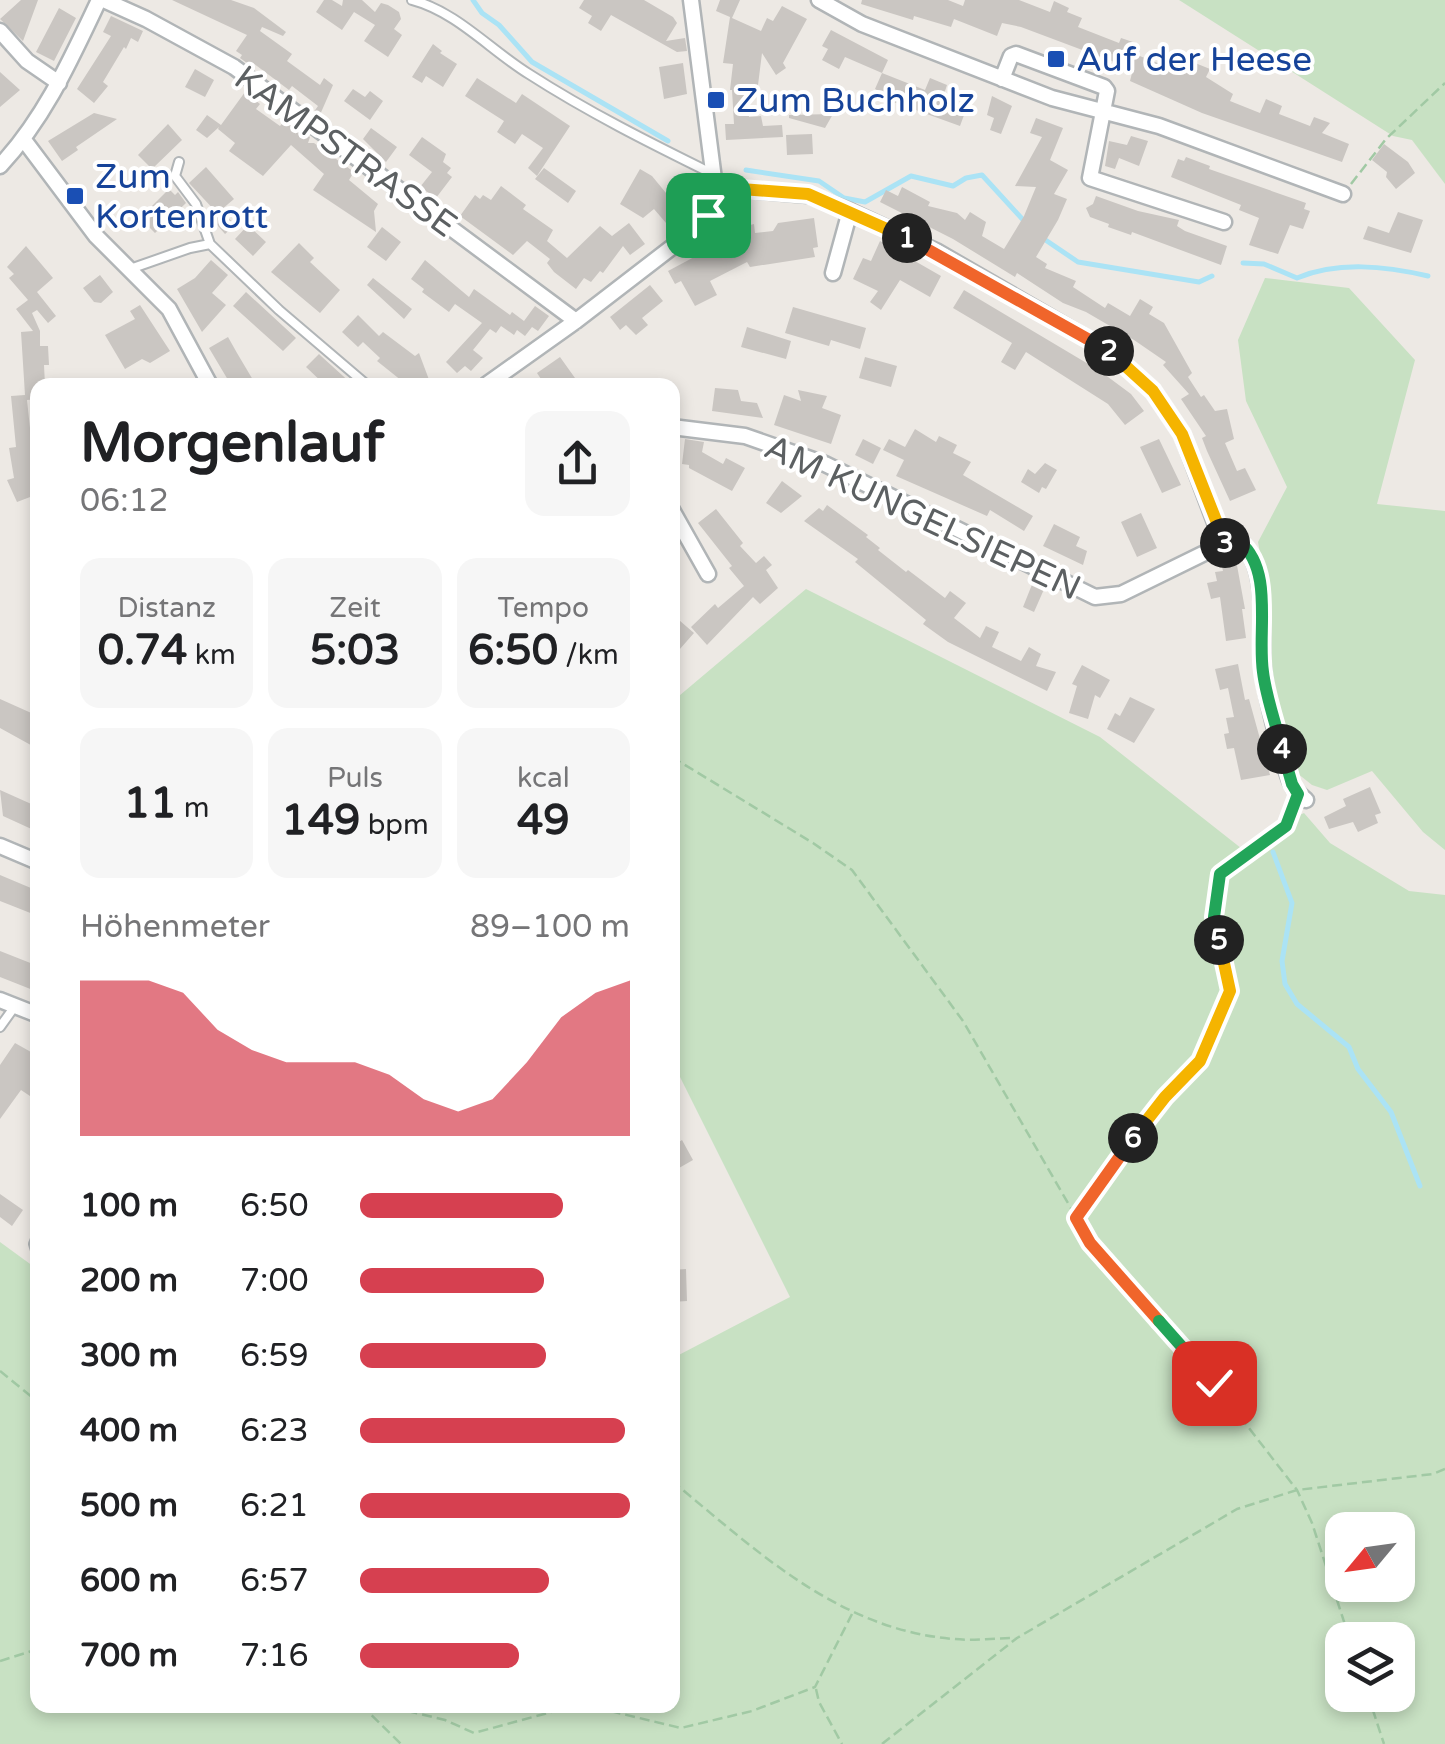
<!DOCTYPE html>
<html lang="de">
<meta charset="utf-8">
<style>
body{margin:0;font-family:"Varela Round",sans-serif;background:#f6f6f6;color:#202124;height:100vh;display:flex;flex-direction:column;font-size:38px;white-space:nowrap}
*{box-sizing:border-box;margin:0}
p{font-size:32px;color:#757577}
.icon{flex:none;width:55px;height:55px;fill:none;stroke:currentColor;stroke-width:2;stroke-linecap:round;stroke-linejoin:round}
.map{position:relative;flex:1;overflow:hidden}
.details{position:absolute;left:30px;top:378px;width:650px;height:1335px;display:flex;flex-direction:column;background:#fff;border-radius:20px;box-shadow:0 5px 15px #0003}
.details>*{flex:none}
.needle{width:65px;rotate:241deg}
.fabs{position:absolute;left:1325px;top:1512px;display:grid;gap:20px}
.fabs a{display:grid;place-items:center;width:90px;height:90px;border-radius:20px;background:#fff;box-shadow:0 5px 15px #0003;font-size:50px}
.pin{position:absolute;display:grid;place-items:center;width:85px;height:85px;color:#fff;margin:-42px;border-radius:20px;box-shadow:0 5px 15px #0006}
.km{position:absolute;width:50px;height:50px;margin:-25px;border-radius:50%;background:#222;color:#fff;font-size:28px;line-height:50px;text-align:center}
.round{display:grid;place-items:center;flex:none;width:105px;height:105px;border-radius:20px;background:#f6f6f6}
.summary{display:flex;align-items:center;justify-content:space-between;height:170px;padding:0 50px}
h1{font-size:55px;font-weight:800;line-height:75px}
.metrics{display:grid;grid-template-columns:repeat(3,1fr);gap:15px;height:170px;padding:10px 50px}
.metrics div{display:grid;align-content:center;border-radius:20px;background:#f6f6f6;text-align:center}
.metrics b{font-size:42px;font-weight:800}
.metrics small{font-size:28px;font-weight:400}
.metrics p{font-size:28px}
.chart{height:280px;padding:20px 50px}
.chart p{display:flex;justify-content:space-between}
.chart svg{width:100%;height:180px;margin-top:10px;fill:#d64050;opacity:.7}
ul{padding:0 50px;list-style:none;font-size:32px}
li{display:grid;grid-template-columns:160px 120px 1fr;align-items:center;height:75px}
li i{height:25px;border-radius:12px;background:#d64050}
.map>svg:first-child{display:block}
.green{fill:#c8e1c3;fill-rule:evenodd}
.lines{fill:none;stroke-linecap:round;stroke-linejoin:round}
.stream{stroke:#abe3f5;stroke-width:5}
.building{fill:#cac6c2}
.lane-casing{stroke:#b1b5b7;stroke-width:12}
.street-casing{stroke:#b1b5b7;stroke-width:19}
.path{stroke:#a1c9a4;stroke-width:2.5;stroke-dasharray:10 5;stroke-linecap:butt}
.lane{stroke:#fff;stroke-width:8}
.street{stroke:#fff;stroke-width:14}
.split-1-casing{stroke:#fff;stroke-width:20}
.split-2-casing{stroke:#fff;stroke-width:20}
.split-3-casing{stroke:#fff;stroke-width:20}
.split-4-casing{stroke:#fff;stroke-width:20}
.split-5-casing{stroke:#fff;stroke-width:20}
.split-6-casing{stroke:#fff;stroke-width:20}
.split-7-casing{stroke:#fff;stroke-width:20}
.split-8-casing{stroke:#fff;stroke-width:20}
.split-1{stroke:#f5b400;stroke-width:12}
.split-2{stroke:#f0652b;stroke-width:12}
.split-3{stroke:#f5b400;stroke-width:12}
.split-4{stroke:#22a559;stroke-width:12}
.split-5{stroke:#22a559;stroke-width:12}
.split-6{stroke:#f5b400;stroke-width:12}
.split-7{stroke:#f0652b;stroke-width:12}
.split-8{stroke:#22a559;stroke-width:12}
.transit-dot{fill:#1a4fb4;stroke:#fff;stroke-width:4}
.labels{text-anchor:middle;stroke-width:8;stroke-linejoin:round;paint-order:stroke}
.transit-label{font-size:35px;fill:#164399;stroke:#fff;text-anchor:start}
.street-label{font-size:35px;fill:#5c6062;stroke:#fff}
</style>
<div class="map">
<svg width="1445" height="1744" viewBox="0 0 1445 1744">
<rect width="100%" height="100%" fill="#ede9e4"/>
<path class="green" d="M1179,0H1445V184L1412,140L1393,136Z
M1265,278L1349,288L1415,360L1377,504L1445,511V850L1423,832L1372,771L1327,790L1312,785L1297,773L1268,670L1269,602L1258,542L1287,487L1246,401L1238,340Z
M806,589L1100,737L1246,852L1266,831L1304,813L1330,843L1409,891L1445,895V1744H0V1242L37,1269L38,1705H672L673,1358L790,1297L673,1063V701ZM1342,1530H1398V1585H1342ZM1342,1640H1398V1695H1342Z"/>
<g class="lines">
<path class="stream" d="M473,0L482,13L499,25L532,62L668,141
M746,170L819,181L844,198L865,202L911,176L953,186L966,178L982,175L1025,222
M1044,239L1078,262L1199,282L1212,276
M1243,263L1264,264L1297,278C1338,261 1385,266 1428,276
M1273,852L1292,903L1282,961L1285,984L1297,1004L1349,1047L1358,1069L1391,1112L1420,1186"/>
</g>
<path class="building" d="M21,0H38L23,41L0,19Z
M172,0H231L254,8L286,32L283,36L262,27L260,31L292,54L287,61L320,85L324,78L333,85L319,117L313,113L318,106L292,86L289,90L253,63L251,66L240,58L242,55L236,51L247,35Z
M324,0H332L342,6L343,0H362L375,12L381,3L388,5L399,12L401,19L394,29L402,35L388,57L364,41L375,25L354,12L342,30L316,12Z
M584,0H644L673,17L677,23L666,41L685,38L687,51L677,52L611,15L601,31L588,23L592,16L579,8Z
M720,0H740L732,18L761,31L767,18L773,21L782,6L807,19L783,63L786,68L776,75L762,53L757,93L747,92L749,117L761,116L763,126L782,125L783,137L726,140L725,124H734L732,90H730L733,64L723,63L730,17L716,11Z
M862,0H948L963,6L965,0H1019L1050,12L1054,1L1069,8L1067,12L1082,18L1078,27L1119,43L1121,38L1136,43L1132,53L1168,67L1173,54L1210,69L1206,77L1233,94L1230,101L1260,113L1266,99L1282,106L1279,114L1310,126L1314,117L1330,123L1322,133L1349,144L1342,162L1202,113L1130,81L1133,69L1021,27L1002,23L997,36L954,19L951,27L914,16L913,20L861,4Z
M59,8L76,18L54,61L36,52Z
M111,16L143,31L138,42L131,38L126,49L124,47L103,82L108,86L94,103L77,89L111,36L103,32Z
M831,30L888,60L882,73L925,90L930,78L947,85L943,97L967,107L960,126L888,100L889,96L875,89L882,73L845,57L839,69L822,60L828,49L822,46Z
M433,44L442,51L440,53L457,64L443,87L426,76L422,83L412,77Z
M683,63L687,94L664,99L659,67Z
M195,69L214,80L205,97L185,87Z
M0,72L20,90L0,107Z
M477,78L516,103L522,94L570,126L537,176L528,168L543,148L522,134L515,144L497,132L504,121L465,96Z
M353,89L365,97L370,91L383,101L370,120L344,101Z
M245,92L260,104L256,109L280,126L286,119L310,137L308,143H314L354,172L349,180L378,204L374,211L376,232L313,190L324,174L291,145L263,176L229,151L235,143L218,129L219,127L207,138L196,130L207,115L221,125Z
M992,96L1012,106L1001,134L990,130L994,118L987,115Z
M94,113L117,119L76,147L78,150L62,161L48,141Z
M833,114L825,128L789,118V115Z
M1036,118L1063,128L1050,160L1068,170L1054,194L1067,199L1058,220L1036,257L1047,264L1045,268L1076,281L1073,287L1105,308L1108,303L1130,316L1140,299L1153,307L1149,314L1164,323L1192,373L1188,377L1201,397L1204,395L1215,411L1227,409L1234,439L1225,443L1237,471L1245,468L1256,490L1230,501L1207,451L1202,438L1206,436L1181,399L1189,394L1163,365L1166,362L1134,340L1086,312L1063,303L1017,273L1015,277L953,239L880,202L886,190L898,196L902,187L930,202L928,206L957,213L965,220L970,212L986,222L982,236L1004,249L1024,216L1036,187L1015,186L1042,137L1030,133Z
M168,124L182,140L152,169L138,155Z
M371,128L397,147L386,162L363,139Z
M812,134L813,154L787,155L786,135Z
M1131,136L1148,141L1139,166L1119,158L1115,169L1105,166L1109,141L1127,145Z
M422,137L446,154L443,162L451,168L447,173L452,177L436,198L420,187L432,172L409,155Z
M1384,144L1408,162L1415,173L1396,189L1386,177L1387,172L1372,160Z
M1186,157L1210,166L1209,169L1306,203L1304,209L1310,211L1303,229L1290,225L1278,254L1249,245L1259,218L1239,210L1241,205L1171,177L1178,159L1184,161Z
M206,167L234,199L221,210L235,225L225,234L211,218L217,213L189,183Z
M544,168L576,191L568,203L535,179Z
M640,169L652,176L680,210L666,223L654,209L643,218L620,204Z
M501,186L526,205L523,209L553,230L547,241L567,258L600,226L612,236L629,223L645,244L630,255L623,246L603,273L600,271L591,282L584,278L576,289L554,272L547,263L550,259L527,241L513,255L460,216L475,195L480,199L483,195L491,200Z
M169,189L175,195L178,192L186,203L155,233L140,218Z
M1096,196L1138,211L1179,220L1177,226L1185,231L1227,246L1221,265L1132,232L1131,235L1108,227L1109,224L1090,217L1086,208L1093,204Z
M1398,212L1423,220L1411,253L1363,239L1368,226L1389,233Z
M814,218L818,247L813,248L815,257L750,267L747,262L710,281L717,295L695,306L681,281L675,284L668,271L698,255L697,251L731,230L754,224L755,233L773,231L778,223Z
M248,225L266,242L253,256L235,239Z
M382,227L401,242L386,261L367,247Z
M880,241L941,276L930,297L900,280L881,310L870,302L878,291L853,279L863,258L871,261Z
M299,243L314,258L310,262L340,290L320,313L271,272Z
M26,246L53,278L37,292L56,316L48,323L37,310L32,313L40,331V346H48L49,365H44L45,385H38V399L27,400L30,428L34,427L38,441V494L17,502L7,480L14,478L9,448L16,447L11,396L25,395L21,332L33,331L16,309L28,300L9,278L14,274L7,267Z
M211,260L228,275L212,293L226,305L202,332L177,289L195,278Z
M425,260L469,297L474,289L510,315L512,312L524,321L535,306L549,316L538,331L532,327L525,336L517,330L514,335L501,326L496,333L490,329L473,350L483,358L471,371L465,366L457,373L446,362L482,323L455,304L449,312L422,292L424,289L411,279Z
M100,275L113,292L101,303L94,302L83,288Z
M373,278L412,309L404,319L367,285Z
M650,285L663,301L642,318L648,325L636,335L626,325L620,330L610,317Z
M964,290L1100,371L1131,394L1144,411L1125,425L1108,404L1026,352L1015,370L1001,362L1012,343L953,308Z
M246,292L296,338L283,351L233,306Z
M140,305L170,351L150,363L142,359L125,369L105,335L135,319L130,311Z
M793,307L866,328L860,349L831,340L829,346L785,333Z
M358,315L379,336L383,332L415,356L419,353L431,385H407L377,361L380,358L363,342L358,347L342,332Z
M747,327L791,341L786,359L741,347Z
M228,337L237,353L256,385H231L209,348Z
M319,354L321,356L353,385H325L306,367Z
M560,357L580,385H545L537,373Z
M865,357L897,366L891,387L859,378Z
M715,388L738,390L741,401L757,403L763,418L712,411Z
M798,390L827,396L822,408L841,415L831,444L774,425L784,395L801,401Z
M915,429L936,442L939,436L957,445L953,453L971,462L963,475L1033,516L1024,531L990,510L987,516L896,476L904,460L883,450L889,439L905,447Z
M685,439L704,442L702,452L723,464L726,458L745,468L732,491L689,468V465L682,464Z
M863,439L881,448L873,464L855,455Z
M1159,439L1181,485L1162,493L1140,447Z
M1045,463L1057,470L1046,489L1042,487L1039,493L1021,482L1028,469L1035,474Z
M782,481L802,496L781,513L766,503Z
M827,505L868,535L866,537L880,548L878,550L906,572L908,570L945,598L950,591L966,603L954,618L980,638L986,626L999,632L992,647L1021,661L1029,647L1041,654L1036,666L1056,672L1047,691L948,642L923,624L926,620L855,562L858,559L804,521L819,508L823,511Z
M716,509L743,543L740,546L756,563L764,556L772,565L766,570L778,588L760,604L753,597L707,645L691,627L715,604L718,608L744,586L729,568L732,566L698,523Z
M1141,513L1157,548L1137,557L1121,522Z
M1054,524L1080,537L1076,546L1087,551L1083,565L1043,546Z
M1236,560L1245,609H1242L1246,638L1226,641L1220,597L1211,599L1207,583L1217,581L1215,572L1223,571L1221,563Z
M1033,582L1045,587L1034,612L1023,607Z
M672,614L694,633L672,658Z
M1238,664L1245,700L1249,699L1270,775L1241,780L1234,748L1227,749L1224,734L1229,733L1226,718L1234,717L1228,688L1220,690L1215,669Z
M1082,665L1110,680L1100,698L1095,695L1088,719L1069,713L1077,686L1072,684Z
M1130,697L1155,709L1134,743L1107,729L1115,713L1120,716Z
M0,699L38,716V749L0,728Z
M1370,787L1381,813L1375,815L1378,823L1358,832L1353,822L1329,829L1324,817L1346,806L1343,799Z
M0,790L38,807V832L3,816Z
M0,875L38,891V916L0,901Z
M0,951L38,966V992L0,977Z
M15,1043L38,1056V1085L30,1096L21,1090L0,1119V1065Z
M682,1140L693,1160L672,1172V1146Z
M0,1194L23,1210L12,1226L0,1217Z
M686,1269L687,1301L672,1302V1270Z"/>
<g class="lines">
<defs>
<path id="lane" d="M412,0C457,12 490,50 529,74C588,112 650,143 713,174
M179,162L175,176L196,204L210,244
M130,269L190,248L210,244L279,310L367,385
M0,1027L15,1006
M38,1234L34,1244L38,1257"/>
<path id="street" d="M104,0L146,19L234,67L576,321
M819,0L862,24L1052,98L1159,126L1343,194
M0,31L27,61L59,83
M1002,79L1011,56L1016,54L1104,87L1107,91L1090,178L1224,222
M24,140L96,236L169,309L210,385
M0,166C45,118 71,59 99,0
M715,187L809,195L850,211L936,251L1112,353L1153,391L1182,434L1223,544
M833,273L850,211
M486,385L576,321L702,224C711,211 714,202 715,187L691,0
M672,427L745,436L825,464L1095,597L1121,594L1223,544L1240,542C1271,568 1259,632 1263,669C1265,692 1282,761 1291,783C1294,790 1300,795 1306,800
M672,510L708,574
M0,846L38,862
M0,1000L38,1015"/>
</defs>
<use href="#lane" class="lane-casing"/>
<use href="#street" class="street-casing"/>
<path class="path" d="M1351,184L1386,139L1445,83
M672,757L813,843L852,870L963,1021L1091,1243L1214,1383L1297,1490L1312,1523L1350,1640
M1076,1218L1133,1138L1165,1097L1200,1061L1230,991L1214,917L1219,874L1286,826L1294,810
M0,1371L38,1402
M672,1481C757,1551 839,1630 954,1639C974,1641 995,1638 1015,1638
M0,1661L38,1649
M816,1689L819,1702L842,1744
M1368,1695L1384,1744
M361,1705L401,1744
M363,1707H391L445,1720L474,1733L555,1711L606,1710L681,1728L752,1711L815,1687L852,1614
M882,1744L1017,1638L1237,1509L1297,1490L1433,1474L1445,1469"/>
<use href="#lane" class="lane"/>
<use href="#street" class="street"/>
</g>
<g class="lines">
<defs>
<path id="split-1" d="M708,215L714,204L715,187L808,194L907,238"/>
<path id="split-2" d="M907,238L1109,351"/>
<path id="split-3" d="M1109,351L1153,391L1182,434L1225,543"/>
<path id="split-4" d="M1225,543L1240,542C1274,571 1257,632 1263,672C1266,697 1276,724 1282,749"/>
<path id="split-5" d="M1219,940L1214,917L1220,874L1286,826L1298,794L1292,784L1282,749"/>
<path id="split-6" d="M1133,1138L1165,1097L1200,1061L1230,991L1219,940"/>
<path id="split-7" d="M1133,1138L1076,1218L1090,1243L1159,1321"/>
<path id="split-8" d="M1159,1321L1214,1383"/>
</defs>
<use href="#split-1" class="split-1-casing"/>
<use href="#split-2" class="split-2-casing"/>
<use href="#split-3" class="split-3-casing"/>
<use href="#split-4" class="split-4-casing"/>
<use href="#split-5" class="split-5-casing"/>
<use href="#split-6" class="split-6-casing"/>
<use href="#split-7" class="split-7-casing"/>
<use href="#split-8" class="split-8-casing"/>
<use href="#split-1" class="split-1"/>
<use href="#split-2" class="split-2"/>
<use href="#split-3" class="split-3"/>
<use href="#split-4" class="split-4"/>
<use href="#split-5" class="split-5"/>
<use href="#split-6" class="split-6"/>
<use href="#split-7" class="split-7"/>
<use href="#split-8" class="split-8"/>
</g>
<g class="transit-dot">
<rect x="1046" y="49" width="20" height="20" rx="5"/>
<rect x="706" y="90" width="20" height="20" rx="5"/>
<rect x="65" y="186" width="20" height="20" rx="5"/>
</g>
<g class="labels">
<g class="transit-label">
<text x="1076" y="71">Auf der Heese</text>
<text x="736" y="112">Zum Buchholz</text>
<text x="95" y="188">Zum<tspan x="95" dy="40">Kortenrott</tspan></text>
</g>
<g class="street-label">
<text transform="translate(346 151) rotate(36)" y="12">KAMPSTRASSE</text>
<text transform="translate(923 517) rotate(25)" y="12">AM KUNGELSIEPEN</text>
</g>
</g>
</svg>
<div class="fabs">
<a><svg class="needle" viewBox="-14 -14 28 28"><path d="M0-13l5 13h-10z" fill="#e53935"/><path d="M0 13l5-13h-10z" fill="#757577"/></svg></a>
<a><svg class="icon" aria-label="layers" viewBox="0 0 24 24"><path d="M12 4l9 5-9 5-9-5zM3 14l9 5 9-5"/></svg></a>
</div>
<div class="pin" style="left:708px;top:215px;background:#1e9e55"><svg class="icon" aria-label="arrive" viewBox="0 0 24 24"><path d="M6 21V4h12l-3 4 3 4H6"/></svg></div>
<div class="pin" style="left:1214px;top:1383px;background:#d93025"><svg class="icon" aria-label="check" viewBox="0 0 24 24"><path d="M5 12l5 5 9-10"/></svg></div>
<b class="km" style="left:907px;top:238px">1</b>
<b class="km" style="left:1109px;top:351px">2</b>
<b class="km" style="left:1225px;top:543px">3</b>
<b class="km" style="left:1282px;top:749px">4</b>
<b class="km" style="left:1219px;top:940px">5</b>
<b class="km" style="left:1133px;top:1138px">6</b>
<section class="details">
<div class="summary"><div><h1>Morgenlauf</h1><p>06:12</p></div><a class="round"><svg class="icon" aria-label="share" viewBox="0 0 24 24"><path d="M12 15V3M7 8l5-5 5 5M5 13v7h14v-7"/></svg></a></div>
<div class="metrics">
<div><p>Distanz</p><b>0.74<small> km</small></b></div>
<div><p>Zeit</p><b>5:03</b></div>
<div><p>Tempo</p><b>6:50<small> /km</small></b></div>
</div>
<div class="metrics">
<div><b>11<small> m</small></b></div>
<div><p>Puls</p><b>149<small> bpm</small></b></div>
<div><p>kcal</p><b>49</b></div>
</div>
<div class="chart"><p><span>Höhenmeter</span>89–100 m</p>
<svg viewBox="0 0 160 44" preserveAspectRatio="none"><path d="M0 44V6L10 6L20 6L30 9L40 18L50 23L60 26L70 26L80 26L90 29L100 35L110 38L120 35L130 26L140 15L150 9L160 6V44z"/></svg>
</div>
<ul>
<li><b>100 m</b>6:50<i style="width:75%"></i></li>
<li><b>200 m</b>7:00<i style="width:68%"></i></li>
<li><b>300 m</b>6:59<i style="width:69%"></i></li>
<li><b>400 m</b>6:23<i style="width:98%"></i></li>
<li><b>500 m</b>6:21<i style="width:100%"></i></li>
<li><b>600 m</b>6:57<i style="width:70%"></i></li>
<li><b>700 m</b>7:16<i style="width:59%"></i></li>
</ul>
</section>
</div>
